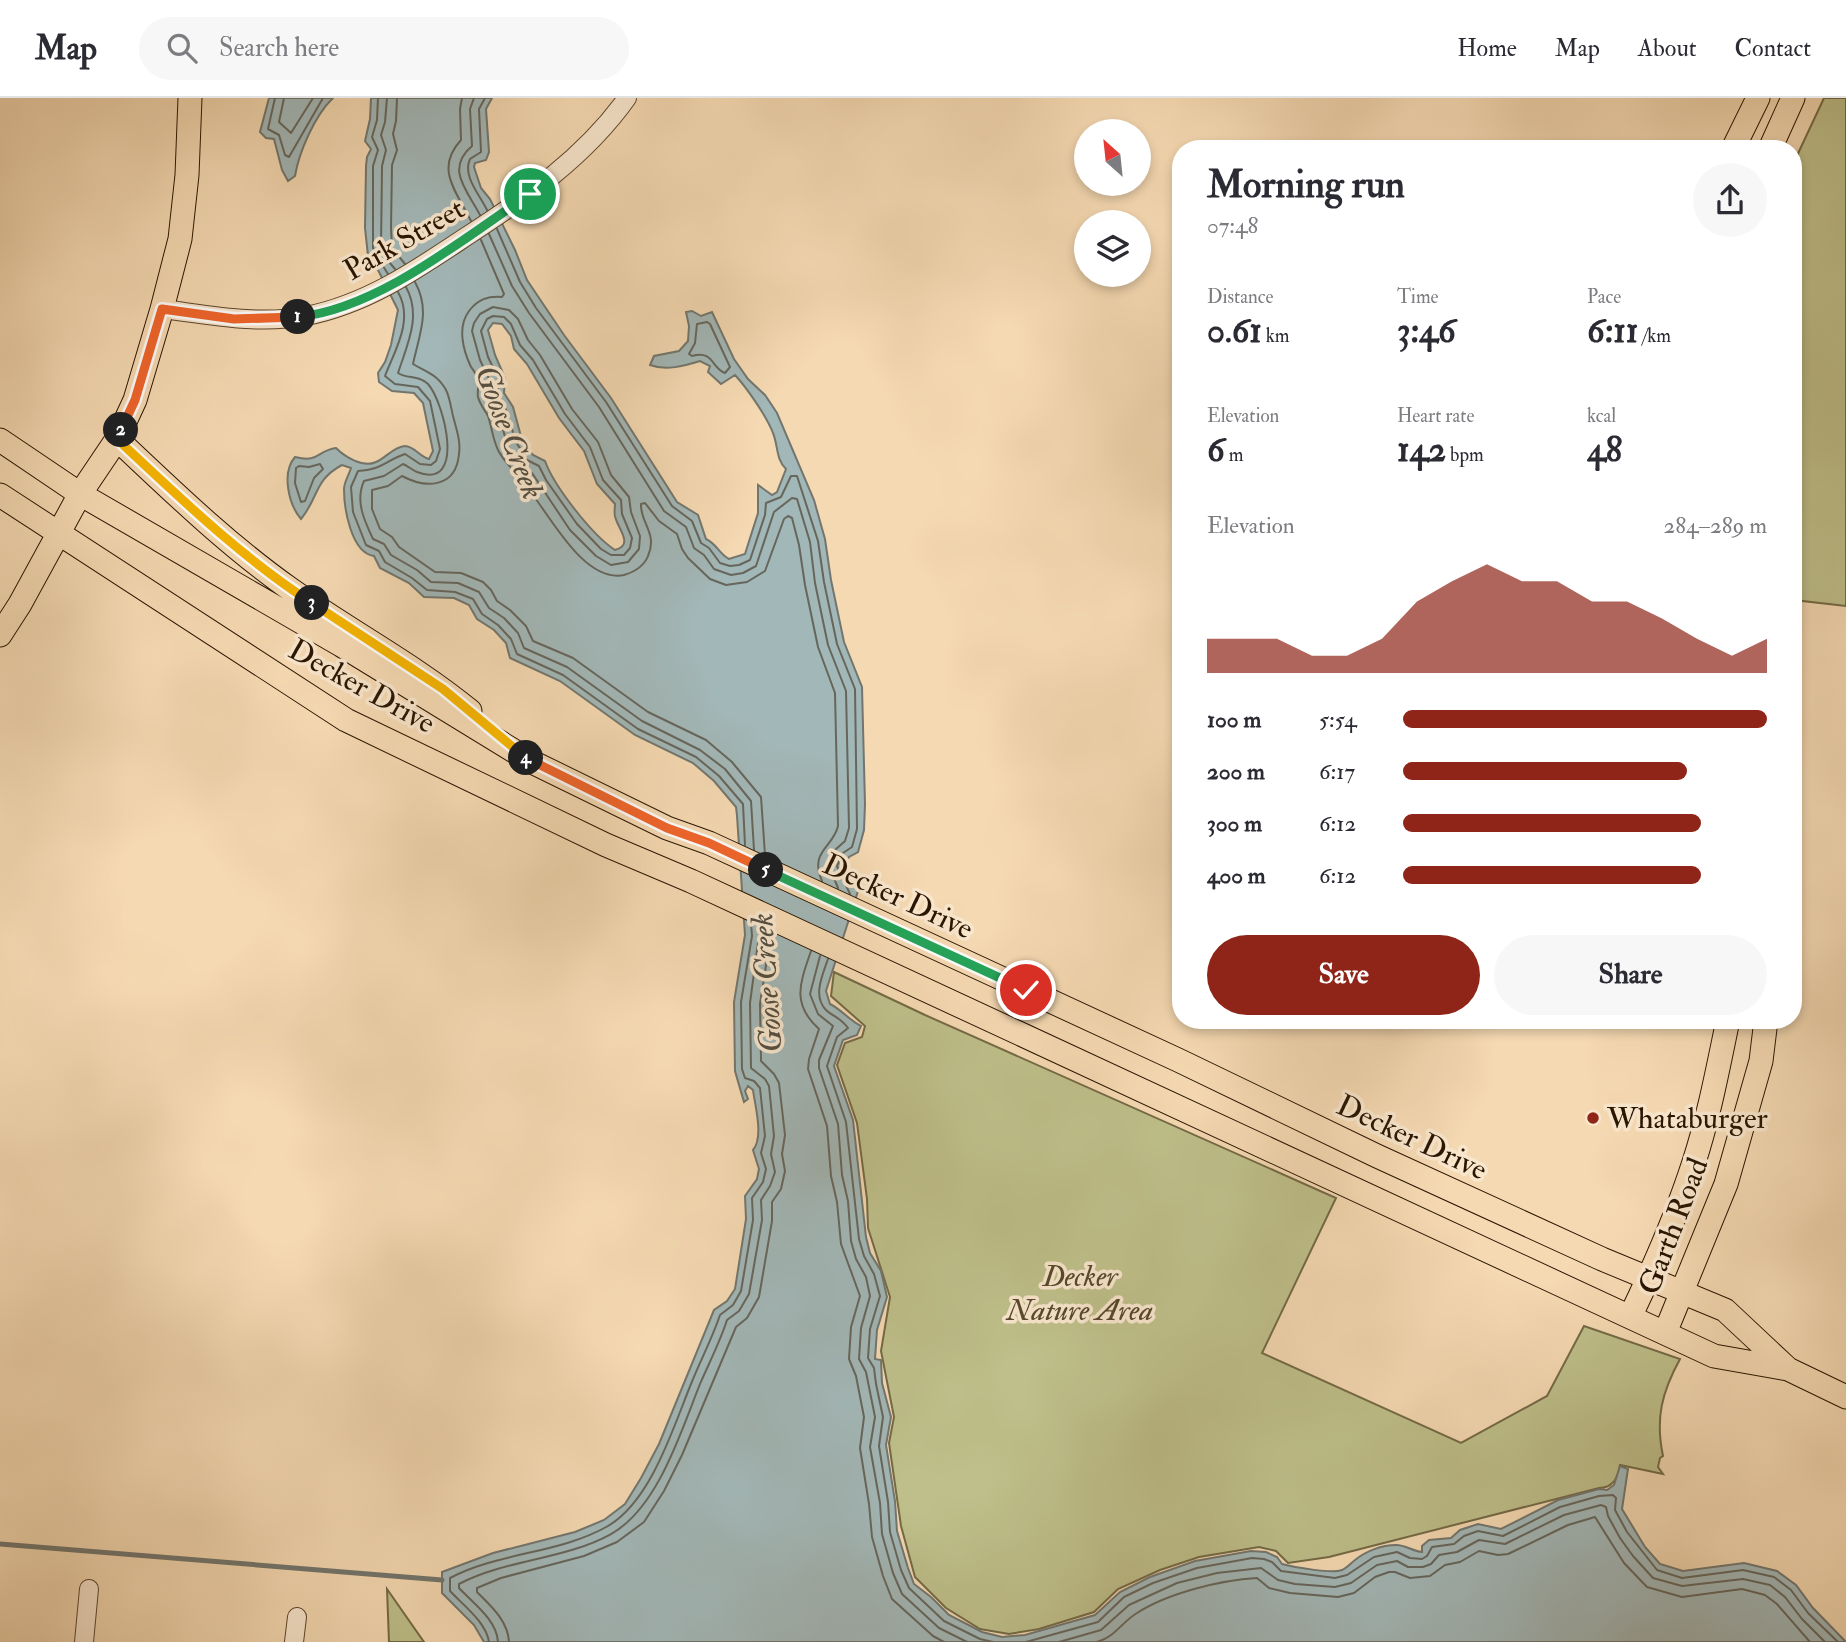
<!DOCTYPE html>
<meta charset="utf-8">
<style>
body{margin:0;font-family:"IM FELL Double Pica",serif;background:#f7f7f7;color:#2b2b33;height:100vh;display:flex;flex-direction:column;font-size:26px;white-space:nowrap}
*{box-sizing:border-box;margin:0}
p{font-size:23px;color:#7c7c81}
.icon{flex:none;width:38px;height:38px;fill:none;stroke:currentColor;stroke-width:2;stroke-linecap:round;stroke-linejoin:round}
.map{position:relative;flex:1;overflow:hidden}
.side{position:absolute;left:1172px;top:42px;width:630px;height:889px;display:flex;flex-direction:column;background:#fff;border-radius:28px;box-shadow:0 4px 10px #0003}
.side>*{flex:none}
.needle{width:46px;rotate:333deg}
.controls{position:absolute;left:1074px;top:21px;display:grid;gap:14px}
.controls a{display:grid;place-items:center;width:77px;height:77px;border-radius:50%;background:#fff;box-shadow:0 4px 10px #0003;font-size:35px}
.pin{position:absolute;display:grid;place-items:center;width:60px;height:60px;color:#fff;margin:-30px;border:4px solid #fff;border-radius:50%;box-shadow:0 2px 7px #0007}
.km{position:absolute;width:35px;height:35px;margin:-18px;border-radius:50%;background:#222;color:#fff;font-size:19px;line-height:35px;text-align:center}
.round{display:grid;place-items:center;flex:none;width:74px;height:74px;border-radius:37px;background:#f7f7f7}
.head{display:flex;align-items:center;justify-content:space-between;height:119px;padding:0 35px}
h1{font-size:38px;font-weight:800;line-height:52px}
.metrics{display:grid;grid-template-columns:repeat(3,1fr);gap:10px;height:119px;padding:7px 35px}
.metrics div{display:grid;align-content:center}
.metrics b{font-size:35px;font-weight:800}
.metrics small{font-size:19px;font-weight:400}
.metrics p{font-size:19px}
.chart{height:196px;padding:14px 35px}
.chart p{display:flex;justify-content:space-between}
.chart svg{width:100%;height:126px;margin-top:7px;fill:#8f2418;opacity:.7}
.cta{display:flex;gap:14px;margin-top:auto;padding:14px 35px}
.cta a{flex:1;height:80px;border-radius:42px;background:#8f2418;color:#fff;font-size:28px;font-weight:800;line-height:80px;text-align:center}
.cta a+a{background:#f7f7f7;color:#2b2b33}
ul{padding:0 35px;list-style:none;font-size:23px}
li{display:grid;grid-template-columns:112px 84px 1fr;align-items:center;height:52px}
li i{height:18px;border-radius:9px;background:#8f2418}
header{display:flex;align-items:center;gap:42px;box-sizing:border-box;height:98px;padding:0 35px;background:#fff;border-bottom:2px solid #e1e1e2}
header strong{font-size:33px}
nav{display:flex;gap:38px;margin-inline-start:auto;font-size:24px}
.search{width:490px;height:63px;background:#f7f7f7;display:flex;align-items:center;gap:18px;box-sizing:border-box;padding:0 24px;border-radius:38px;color:#7c7c81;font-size:26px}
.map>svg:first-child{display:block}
.green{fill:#bebf8a;stroke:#746a46;stroke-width:2}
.water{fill:#a2b7b7;stroke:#72766e;stroke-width:2;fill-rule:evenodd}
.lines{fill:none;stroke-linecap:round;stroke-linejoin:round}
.shore{stroke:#66665c;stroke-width:2}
.stream{stroke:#72766e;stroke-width:5}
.minor-casing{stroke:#5d462d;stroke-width:20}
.major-casing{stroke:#2a1501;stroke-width:25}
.minor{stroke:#f8e6cd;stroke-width:18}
.major{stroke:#f5d9b2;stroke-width:23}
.split-1-casing{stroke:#fff;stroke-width:14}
.split-2-casing{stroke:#fff;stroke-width:14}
.split-3-casing{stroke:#fff;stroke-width:14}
.split-4-casing{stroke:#fff;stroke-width:14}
.split-5-casing{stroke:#fff;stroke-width:14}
.split-6-casing{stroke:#fff;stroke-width:14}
.split-1{stroke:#22a559;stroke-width:9}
.split-2{stroke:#f0652b;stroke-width:9}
.split-3{stroke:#f5b400;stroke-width:9}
.split-4{stroke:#f5b400;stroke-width:9}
.split-5{stroke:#f0652b;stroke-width:9}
.split-6{stroke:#22a559;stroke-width:9}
.poi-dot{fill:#8f2418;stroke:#f8e6cd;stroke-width:2.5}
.labels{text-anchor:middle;stroke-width:7;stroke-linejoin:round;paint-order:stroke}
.street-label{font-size:30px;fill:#2a1501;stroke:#f8e6cd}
.poi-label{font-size:30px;fill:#2a1501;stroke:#f8e6cd;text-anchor:start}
.park-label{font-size:30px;font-style:italic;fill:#56482a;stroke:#f8e6cd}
.water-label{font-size:32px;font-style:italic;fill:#544e41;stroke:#f8e6cd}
</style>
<header>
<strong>Map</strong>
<div class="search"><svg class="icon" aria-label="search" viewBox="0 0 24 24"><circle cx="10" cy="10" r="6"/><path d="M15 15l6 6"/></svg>Search here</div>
<nav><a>Home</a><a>Map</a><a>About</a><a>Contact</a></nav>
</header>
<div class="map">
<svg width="1846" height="1544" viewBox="0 0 1846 1544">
<rect width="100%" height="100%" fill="#f5d9b2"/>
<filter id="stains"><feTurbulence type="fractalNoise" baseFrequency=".00286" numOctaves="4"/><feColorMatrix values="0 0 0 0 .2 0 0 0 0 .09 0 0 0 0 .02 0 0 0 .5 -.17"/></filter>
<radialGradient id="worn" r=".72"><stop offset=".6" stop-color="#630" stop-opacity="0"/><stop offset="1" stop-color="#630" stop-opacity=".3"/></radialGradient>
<path class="green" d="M1824,0H1846V508L1794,502V64Z
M834,874L925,917L1336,1100L1262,1255L1461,1345L1547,1298L1584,1228L1680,1261C1662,1294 1655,1320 1663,1358L1660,1360L1658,1369L1663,1376L1620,1367C1618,1380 1613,1390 1599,1390L1329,1459L1288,1465L1276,1453L1259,1449L1199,1459L1160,1472L1118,1491L1094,1514L1039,1531L1009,1536L980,1531L946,1510L915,1479L901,1428L889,1345L894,1319L881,1253L890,1199L868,1130L867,1101L857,1025L837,967L845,945L862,939L865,928L831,898Z
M387,1491L424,1544H389Z"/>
<path class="water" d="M269,0H333C315,17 299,54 295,78L288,83L282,72L274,41L266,40L260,34Z
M371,0H492L486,11L489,54L486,62L475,65L474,69L481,90L490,101L515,152L527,182L564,237L611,300L677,404L698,417L706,441C717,446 719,456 729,461L745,456L758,415V387L772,397L777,394L786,371C776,362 778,347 773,335C767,319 747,290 735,277L721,286L708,274L710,268L700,263C684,268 666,273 650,267L654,258L679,253L688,243L689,228L686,214L692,213L701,218L712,214L734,261L748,281L765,297L777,315L814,402L825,441L831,482L844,544L862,589L865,706L864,732L858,754L849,759L844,768L858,793L826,893L830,906C842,912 849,922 861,928L857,937L843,942L834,968L853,1022L866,1139L870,1155L881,1173L887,1199L877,1232L875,1261L881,1262L882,1285L891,1319L886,1347L895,1403L897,1433L908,1470L914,1486L931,1499L949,1517L982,1534L1002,1539L1025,1537L1095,1517L1120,1494L1150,1479L1195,1463L1251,1453L1266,1454L1277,1459L1282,1466C1293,1469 1332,1476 1342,1472C1347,1470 1351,1465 1355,1462C1366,1453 1382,1447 1396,1447C1406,1447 1412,1453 1422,1454V1448L1429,1442L1451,1440L1460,1432L1478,1426L1501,1431L1558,1402L1599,1391L1607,1392L1614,1387L1620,1368L1628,1371L1622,1411L1645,1449L1660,1466L1683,1473L1744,1465L1777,1473L1796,1487L1813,1510L1846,1544H484L474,1527L442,1495V1474L493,1455L575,1434L604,1422L625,1406L641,1380L659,1346L714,1212L727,1203L735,1191L746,1121L745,1098L757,1081L759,1071L753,1052C764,1039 755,1008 753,992L748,988L745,993L748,1001L744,1004L735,973L734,904L745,837L737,718L736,709L714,683L693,665L635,637L560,583L510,560L506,545L494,532L477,521L469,507L454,500L424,499L409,485L380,470L374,458C351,455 344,410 344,391C344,384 349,377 351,370L342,367C314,382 319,399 301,421C289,407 281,375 295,359C320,365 316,353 336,350C345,359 363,370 376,364C386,360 393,349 405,348C414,348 420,359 429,361L433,353L423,305L414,295L392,293L379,284L378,275L385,264L391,247L398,212L378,172L369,167L365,130L366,68L367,59L371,51L365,43L370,21ZM493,225L502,226L511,238L514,251L527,266L559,320L584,353L597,386L615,406C615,407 614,416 615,418C617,430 635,447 615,452C592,437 554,388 545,363L533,357L522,342L513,309L504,295L505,280L495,257L488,232Z"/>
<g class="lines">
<path class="shore" d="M275,0L268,31L279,37L285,57L289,59L323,0
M284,0L279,24L291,35L313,0
M378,0L377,22L372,39L378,52L373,68V150L376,162L383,168L388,176
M387,0L385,24L381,37L386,52L382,68L381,149L383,157L395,171
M397,0L396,23L393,36L397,52L392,67L391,130L392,150L405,166
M462,0L460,11L461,42C434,71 457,94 471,123
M474,0L470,11L472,48C445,71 467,92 480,117
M485,0L479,11L481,54L470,61C462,78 480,97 487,112
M497,131L520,184L536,210L606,304L672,408L692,423L701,445L709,450L720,465L730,468L739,467L750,462L765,417L766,405L781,399L791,378H797L818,443L824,484L837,546L855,591L857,731L852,749L843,755L837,768L850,796
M489,136L512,188L529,215L599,309L664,413L686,429L694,450L704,457L714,471L731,477L743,475L756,468L774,414L792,400L797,401L810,444L815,485L828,547L846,593L849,730L845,743L835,752L829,768L838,790
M481,142L504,196L502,199C488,198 478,201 469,213C457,229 463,252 471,269C474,273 478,278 478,283C479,288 477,294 478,299C480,307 485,312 488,318C492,330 493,343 499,354C506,366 514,373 523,382C527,385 529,392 532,396C552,421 585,485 624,477C634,474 644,468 648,458C658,435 640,425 641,406L645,405L659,423L677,436L682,451L688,460L710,481L726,487L747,484L765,473L784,421L788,418L792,420L799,447L805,487L818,549L835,595L838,728C833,750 809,753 822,783
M415,184C431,213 419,237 413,266C426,274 437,276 446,292C450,300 451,310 453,318C456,330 461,343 459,356C456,390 426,391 402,378L388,388L372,392V411L380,431L392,439L399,449L435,474L461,475L483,484L491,492L497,503L510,512L526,528L533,543L573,560L648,614L706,642L732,664L761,699L765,757
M406,189C422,218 407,247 398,275C407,281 419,277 428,286C444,304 467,393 417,374C412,372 408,368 403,366L384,378L364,383C355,403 364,422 373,441L384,446L391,457L417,472L431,484L458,485L479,494L489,510L504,520L518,535L524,550L567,569L642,623L700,652L725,671L751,703L754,752
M398,194C414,222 395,252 385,278L395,286L418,289L430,303L440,351L436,363L431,367L420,366L405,356C385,363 381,372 358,373L351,389L353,414L366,447L379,453L385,464L412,480L427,492L455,494L473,501L482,516L498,527L511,541L517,556L563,577L638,631L696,659L719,678L743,706L745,747
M493,209L509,212L518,221L528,242L540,257L572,311L598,344L611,377L629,399L631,414L640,438L639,451L628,464L611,467L596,458L570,432L532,375L521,368L508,348L498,316L489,300V281L480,262L472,233L474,225L480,216Z
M493,218L504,219L511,226L520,247L533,262L565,316L590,349L603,382L621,402L622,416L632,440L630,450L624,457H611L601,451L577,426L546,382L539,368L527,362L516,344L506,312L498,297V280L488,259L481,233L487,221Z
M707,224L710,226L730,269L725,275C711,270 714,252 692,258L689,256L695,245L697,226Z
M320,366L323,371L314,380L305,403L301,404L295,385L296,370L299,368L309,369Z
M811,853C800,885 791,906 819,931L809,961L808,971L827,1028L831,1078L837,1104L841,1146L860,1198L851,1229L849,1261L856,1278L864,1319L860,1350L869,1406L872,1439L883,1478L892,1501L933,1538L944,1544
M820,858L810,896L818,916L833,928L819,962V970L838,1026L842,1077L848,1103L851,1143L856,1161L866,1179L870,1198L861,1230L859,1261L866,1274L875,1319L870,1349L880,1405L882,1436L893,1475L902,1496L939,1530L967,1544
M828,861C823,876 812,898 826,912C833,919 840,919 848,930L837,939L827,968L846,1024L859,1141L864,1158L874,1176L880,1198L870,1231L868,1260L874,1270L876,1286L883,1319L879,1348L888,1404L890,1434L901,1472L909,1490L944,1523L980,1541L993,1544
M489,1544C486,1524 463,1507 450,1493V1480C499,1454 559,1456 608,1428C651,1403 673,1330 691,1286C700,1263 712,1241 720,1217L733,1207L741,1193L753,1122L752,1100L763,1084L766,1071L761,1055L765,1038L760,990L754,983L745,980L742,971L741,904L752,838L751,825
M498,1544C497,1522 473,1505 459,1490V1486C507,1461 564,1462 611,1436C658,1410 681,1333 700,1286C709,1265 720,1244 727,1222L739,1213L749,1196L762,1122L761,1102L770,1088L775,1074L771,1056L774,1038L769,988L765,981L751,970L750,905L760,830
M509,1544C508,1523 491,1508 477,1494V1490L501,1480L584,1458L617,1444L644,1424L664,1393L682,1357L736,1229L747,1220L759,1199L772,1123V1104L781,1091L785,1073L782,1056L785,1037L779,985L774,976L761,963L760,906L771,835
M1026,1544L1098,1524L1124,1499L1153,1485L1197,1470L1252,1460L1264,1461L1272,1464L1281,1473L1335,1480L1347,1477L1374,1459L1397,1454L1410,1460L1422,1461L1427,1458L1432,1449L1454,1446L1464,1438L1478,1433L1503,1438L1560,1409L1599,1398L1613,1397L1616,1400L1615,1412L1627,1434L1657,1472L1682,1480L1743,1472L1774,1479L1791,1492L1808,1515L1838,1544
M1059,1544L1101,1532L1129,1507L1177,1485L1217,1475L1261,1470L1278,1482L1295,1486L1335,1489L1351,1485L1377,1467L1397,1463L1408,1469H1423L1431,1466L1439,1457L1457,1454L1479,1442L1505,1446L1564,1417L1601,1407L1606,1409L1608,1418L1620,1440L1633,1458L1653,1480L1682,1488L1743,1481L1770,1487L1785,1499L1802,1521L1825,1544
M1097,1544C1115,1539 1122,1524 1137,1515C1168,1495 1221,1482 1257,1480L1269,1490L1290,1495L1338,1499L1354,1495L1375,1479L1389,1474H1395L1410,1480L1430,1478L1445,1467L1460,1464L1479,1453L1498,1457L1508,1456L1568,1427L1595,1419L1624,1465L1647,1489L1682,1499L1742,1491L1765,1497L1777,1506L1810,1544"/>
<path class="stream" d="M0,1446L442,1482"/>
<defs>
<path id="minor" d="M162,211C210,217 258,227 306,218C367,206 416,172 467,138C527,99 585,59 627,0
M84,1544L89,1491
M294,1544L297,1519"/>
<path id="major" d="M1733,51L1758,0
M1770,51L1793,0
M117,341C172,393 228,447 290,491C349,533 414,567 470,613
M0,342L80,396L341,547L532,664L667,730L709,745L1178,962L1377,1058L1602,1161L1725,1212L1788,1271
M0,397L346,622L606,747L691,783L1714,1258L1788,1271L1846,1299
M0,537L20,506L80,396L117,341L135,302L162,211L180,141L187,77L190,0
M1630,1219C1654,1169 1677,1117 1694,1064C1709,1018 1718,970 1728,922
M1665,1235L1726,1086L1761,963L1766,922"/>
</defs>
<use href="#minor" class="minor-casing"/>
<use href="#major" class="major-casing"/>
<use href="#minor" class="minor"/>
<use href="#major" class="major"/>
</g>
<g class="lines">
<defs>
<path id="split-1" d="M298,219C378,211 464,140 530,96"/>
<path id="split-2" d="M121,332L135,302L162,211L234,221L298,219"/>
<path id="split-3" d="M121,332L117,341C179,399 241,459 312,505"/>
<path id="split-4" d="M312,505L443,591L526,660"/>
<path id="split-5" d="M526,660L667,730L709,745L766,772"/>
<path id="split-6" d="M766,772L1026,892"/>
</defs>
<use href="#split-1" class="split-1-casing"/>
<use href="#split-2" class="split-2-casing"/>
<use href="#split-3" class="split-3-casing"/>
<use href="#split-4" class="split-4-casing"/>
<use href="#split-5" class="split-5-casing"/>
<use href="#split-6" class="split-6-casing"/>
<use href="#split-1" class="split-1"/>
<use href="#split-2" class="split-2"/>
<use href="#split-3" class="split-3"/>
<use href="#split-4" class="split-4"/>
<use href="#split-5" class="split-5"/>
<use href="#split-6" class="split-6"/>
</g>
<circle class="poi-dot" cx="1593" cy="1020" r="7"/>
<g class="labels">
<g class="street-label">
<text transform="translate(404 141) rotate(-30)" y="10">Park Street</text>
<text transform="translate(362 588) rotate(29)" y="10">Decker Drive</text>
<text transform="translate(898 798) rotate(25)" y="10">Decker Drive</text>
<text transform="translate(1412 1039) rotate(25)" y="10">Decker Drive</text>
<text transform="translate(1673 1128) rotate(-69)" y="10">Garth Road</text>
</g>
<g class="poi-label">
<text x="1607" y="1030">Whataburger</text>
</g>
<g class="park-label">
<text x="1080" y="1188">Decker<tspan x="1080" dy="34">Nature Area</tspan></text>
</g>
<g class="water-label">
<text transform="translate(510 334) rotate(69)" y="11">Goose Creek</text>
<text transform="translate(766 885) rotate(-94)" y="11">Goose Creek</text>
</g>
</g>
<rect width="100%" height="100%" filter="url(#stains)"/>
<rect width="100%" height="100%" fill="url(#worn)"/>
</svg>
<div class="controls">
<a><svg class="needle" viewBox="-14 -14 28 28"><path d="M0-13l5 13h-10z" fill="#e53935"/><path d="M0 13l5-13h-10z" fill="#7c7c81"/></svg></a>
<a><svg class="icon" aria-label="layers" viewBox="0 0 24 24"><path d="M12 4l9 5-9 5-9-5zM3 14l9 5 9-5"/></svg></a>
</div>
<div class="pin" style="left:530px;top:96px;background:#1e9e55"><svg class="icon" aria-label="arrive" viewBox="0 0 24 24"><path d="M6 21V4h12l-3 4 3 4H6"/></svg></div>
<div class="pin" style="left:1026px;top:892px;background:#d93025"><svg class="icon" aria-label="check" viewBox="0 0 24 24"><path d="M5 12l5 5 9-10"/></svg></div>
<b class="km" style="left:298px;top:219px">1</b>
<b class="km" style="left:121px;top:332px">2</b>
<b class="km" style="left:312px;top:505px">3</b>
<b class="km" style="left:526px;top:660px">4</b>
<b class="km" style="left:766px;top:772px">5</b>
<section class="side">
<div class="head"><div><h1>Morning run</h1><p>07:48</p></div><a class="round"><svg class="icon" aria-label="share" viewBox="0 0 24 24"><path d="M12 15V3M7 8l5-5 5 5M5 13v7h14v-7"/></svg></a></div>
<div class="metrics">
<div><p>Distance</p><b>0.61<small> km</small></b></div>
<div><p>Time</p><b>3:46</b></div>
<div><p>Pace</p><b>6:11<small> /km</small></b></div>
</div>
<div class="metrics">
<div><p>Elevation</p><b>6<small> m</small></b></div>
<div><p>Heart rate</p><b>142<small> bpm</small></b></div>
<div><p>kcal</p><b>48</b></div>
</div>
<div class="chart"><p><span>Elevation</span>284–289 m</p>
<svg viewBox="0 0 160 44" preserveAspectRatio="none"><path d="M0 44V32L10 32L20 32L30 38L40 38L50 32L60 19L70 12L80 6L90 12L100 12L110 19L120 19L130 25L140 32L150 38L160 32V44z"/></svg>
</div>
<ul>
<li><b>100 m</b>5:54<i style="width:100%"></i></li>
<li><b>200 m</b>6:17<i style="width:78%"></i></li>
<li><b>300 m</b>6:12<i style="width:82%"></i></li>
<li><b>400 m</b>6:12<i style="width:82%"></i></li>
</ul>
<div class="cta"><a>Save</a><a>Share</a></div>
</section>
</div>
